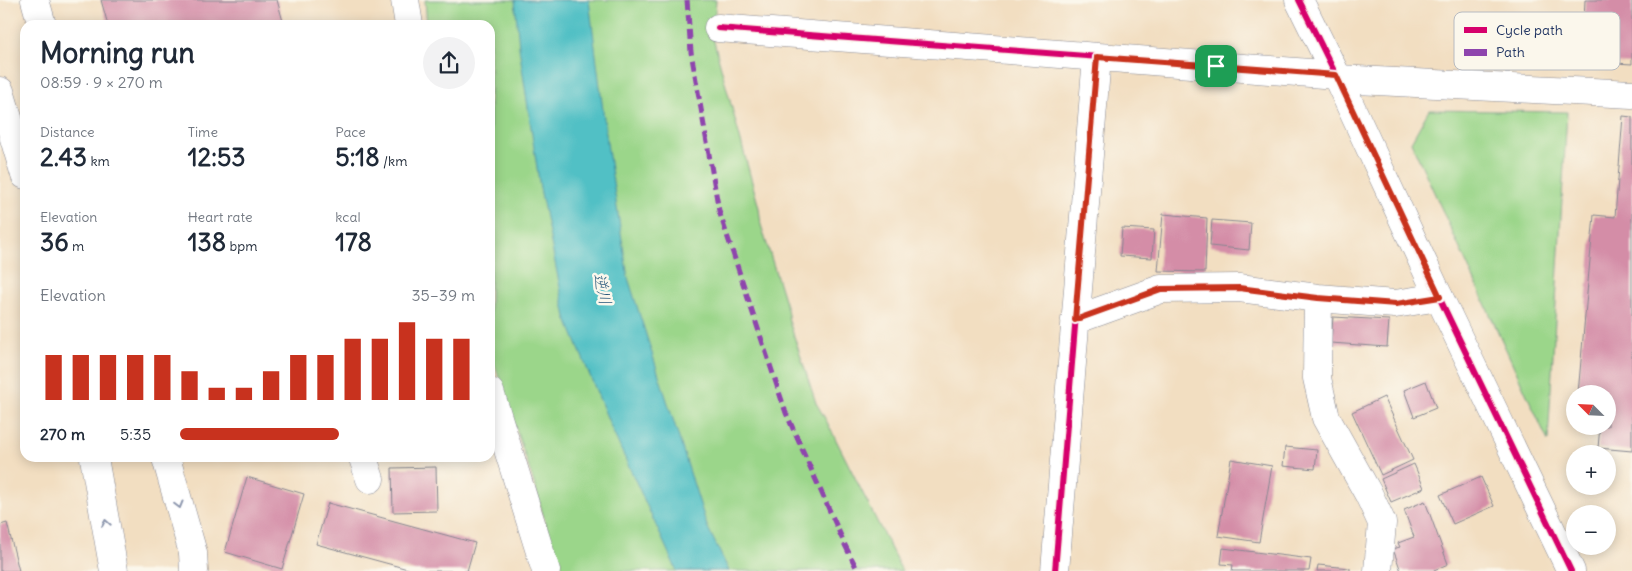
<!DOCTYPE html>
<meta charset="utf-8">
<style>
body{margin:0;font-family:Delius,"Klee One",sans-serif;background:#f2f2f3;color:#1f2937;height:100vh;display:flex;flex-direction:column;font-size:19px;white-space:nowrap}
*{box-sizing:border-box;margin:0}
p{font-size:16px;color:#747a83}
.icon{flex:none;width:28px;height:28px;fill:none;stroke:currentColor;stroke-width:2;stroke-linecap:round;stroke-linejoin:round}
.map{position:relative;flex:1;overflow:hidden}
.panel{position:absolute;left:20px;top:20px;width:475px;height:442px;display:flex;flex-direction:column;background:#fff;border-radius:15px;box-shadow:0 2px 12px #0003}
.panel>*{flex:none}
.needle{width:32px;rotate:294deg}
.controls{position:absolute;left:1566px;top:385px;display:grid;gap:10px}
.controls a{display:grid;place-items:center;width:50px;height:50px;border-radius:50%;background:#fff;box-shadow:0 2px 12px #0003;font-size:25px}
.pin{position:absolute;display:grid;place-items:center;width:42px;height:42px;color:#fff;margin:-21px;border-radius:10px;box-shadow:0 2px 8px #0006}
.round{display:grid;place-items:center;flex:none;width:52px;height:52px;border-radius:26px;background:#f2f2f3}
.head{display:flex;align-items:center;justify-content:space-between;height:85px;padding:0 20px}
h1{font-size:28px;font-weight:700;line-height:38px}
.figures{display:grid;grid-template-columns:repeat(3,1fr);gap:8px;height:85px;padding:5px 20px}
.figures div{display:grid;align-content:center}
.figures b{font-size:25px;font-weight:700}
.figures small{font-size:14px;font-weight:400}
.figures p{font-size:14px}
.chart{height:140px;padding:10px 20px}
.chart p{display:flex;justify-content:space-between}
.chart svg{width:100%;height:90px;margin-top:5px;stroke:#c8321e;stroke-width:6}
ul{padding:0 20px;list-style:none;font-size:16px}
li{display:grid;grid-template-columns:80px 60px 1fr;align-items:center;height:38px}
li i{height:12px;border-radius:6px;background:#c8321e}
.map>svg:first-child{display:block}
.green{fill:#9bd68a;stroke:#5b8274}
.water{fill:#51c0c5;stroke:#367892}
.building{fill:#d48da7}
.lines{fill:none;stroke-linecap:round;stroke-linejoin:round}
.street-casing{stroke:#868690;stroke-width:29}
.secondary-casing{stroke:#868690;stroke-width:29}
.highway-casing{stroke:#868690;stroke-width:29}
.street{stroke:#fff;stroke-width:28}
.secondary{stroke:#fff;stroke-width:28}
.highway{stroke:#fff;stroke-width:28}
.quiet{stroke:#8e44ad;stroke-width:5;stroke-dasharray:10 5;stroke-linecap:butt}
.cycleway-casing{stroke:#fbf7ec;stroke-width:9}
.cycleway{stroke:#d6006c;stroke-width:6}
.oneway{stroke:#8d97ae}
.route-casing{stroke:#fff;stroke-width:10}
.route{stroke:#c8321e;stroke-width:6}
.labels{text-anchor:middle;stroke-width:5;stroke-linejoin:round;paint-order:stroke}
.water-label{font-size:16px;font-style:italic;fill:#2b5a7d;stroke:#fbf7ec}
.key{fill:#fbf7ec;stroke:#b8bbc1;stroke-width:1}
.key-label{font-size:14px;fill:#1b2f5e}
</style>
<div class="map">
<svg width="1632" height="571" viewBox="0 0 1632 571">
<rect width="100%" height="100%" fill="#fbf7ec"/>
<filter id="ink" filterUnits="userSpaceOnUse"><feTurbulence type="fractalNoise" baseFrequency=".02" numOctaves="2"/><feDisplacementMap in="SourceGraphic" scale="10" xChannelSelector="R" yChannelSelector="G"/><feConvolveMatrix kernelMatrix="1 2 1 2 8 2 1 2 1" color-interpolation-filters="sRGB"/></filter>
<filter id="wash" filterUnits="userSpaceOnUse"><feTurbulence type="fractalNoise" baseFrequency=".0096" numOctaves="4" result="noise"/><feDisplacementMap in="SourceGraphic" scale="20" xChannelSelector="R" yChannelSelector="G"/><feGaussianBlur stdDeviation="1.12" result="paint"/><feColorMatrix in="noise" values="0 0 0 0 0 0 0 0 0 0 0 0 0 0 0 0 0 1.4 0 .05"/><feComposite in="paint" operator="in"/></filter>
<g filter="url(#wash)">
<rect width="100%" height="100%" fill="#f2dec1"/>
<path class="green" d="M425,0H716L713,38L759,208L761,225L787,309L789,321L816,403L826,420L902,571H559L534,483L490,350V25H427Z
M1429,110L1567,112L1548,441L1411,142Z"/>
<path class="water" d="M515,0H589L608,150L628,278L707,526L729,571H677L613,432L566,317L540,188L519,47Z"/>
<g id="blocks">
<path class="building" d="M101,0H277L284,25H108Z
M1585,0H1632V64L1582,61Z
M1623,116L1632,117V451L1598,448L1600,426H1608V394H1578L1594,215L1615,217Z
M1163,214L1207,218L1205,272L1158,271Z
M1212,220L1251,223L1249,250L1210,246Z
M1122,228L1154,230L1152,258L1120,256Z
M1333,317L1389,320L1387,347L1331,343Z
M1426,381L1436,408L1414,417L1404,390Z
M1384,397L1413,460L1381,475L1352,412Z
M1285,447L1317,450L1315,469L1283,466Z
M1231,459L1272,466L1259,542L1218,536Z
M1414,464L1424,488L1391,502L1381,479Z
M436,467L437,511L393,512L392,468Z
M247,477L304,494L282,569L225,552Z
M1481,477L1494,506L1453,524L1440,495Z
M1425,501L1448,564L1434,570L1435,571H1401L1393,549L1400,547L1398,543L1414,537L1404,510Z
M328,503L475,543L467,571H415L316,544Z
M7,523L19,571H0V525Z
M1223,548L1311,559L1309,571H1232L1233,565L1221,564Z
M1318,565L1350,568V571H1317Z"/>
</g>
</g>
<g filter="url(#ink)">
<use href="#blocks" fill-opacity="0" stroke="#868690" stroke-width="1"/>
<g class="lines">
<defs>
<path id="street" d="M405,0L409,25
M718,28L1336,75
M1338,79L1632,94
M1318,298L1317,378L1326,418L1369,495L1382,523L1378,571
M1075,320L1161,289L1239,288L1318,298L1395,304L1439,297
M490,392L546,571
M363,458L370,479
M1055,571L1097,57"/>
<path id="secondary" d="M1299,0L1338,79L1439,297L1571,571"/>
<path id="highway" d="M35,0L42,25
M0,91L25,175
M94,458L114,571
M166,458L193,553L194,571"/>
</defs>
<use href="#street" class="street-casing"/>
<use href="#secondary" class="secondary-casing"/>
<use href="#highway" class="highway-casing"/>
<use href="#street" class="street"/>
<use href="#secondary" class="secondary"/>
<use href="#highway" class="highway"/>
<path class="quiet" d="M687,0L691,52L719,211L786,413L845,545L858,571"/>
<defs>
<path id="cycleway" d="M1299,0L1338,79L1439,297L1571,571
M718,28L1336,75
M1055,571L1097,57"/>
</defs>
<use href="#cycleway" class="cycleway-casing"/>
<use href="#cycleway" class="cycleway"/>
</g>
<defs><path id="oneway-chevron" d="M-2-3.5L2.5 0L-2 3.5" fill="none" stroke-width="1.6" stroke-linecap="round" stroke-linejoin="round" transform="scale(1.25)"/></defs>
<g class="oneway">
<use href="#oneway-chevron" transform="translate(179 505) rotate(75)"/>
<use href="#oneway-chevron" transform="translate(106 523) rotate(-100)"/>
</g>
</g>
<g class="lines" filter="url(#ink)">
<defs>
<path id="route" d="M1097,57L1336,75L1440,297L1396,304L1318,298L1239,288L1161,289L1075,320Z"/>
</defs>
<use href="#route" class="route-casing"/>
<use href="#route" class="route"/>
</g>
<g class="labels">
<g class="water-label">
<text transform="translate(603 289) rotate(78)" y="6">逆川</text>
</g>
</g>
<rect x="1454" y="12" width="166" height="58" rx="8" class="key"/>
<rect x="1464" y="27" width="23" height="6" fill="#d6006c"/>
<rect x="1464" y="49" width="23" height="7" fill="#8e44ad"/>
<g class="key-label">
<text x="1496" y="35">Cycle path</text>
<text x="1496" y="57">Path</text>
</g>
</svg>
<div class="controls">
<a><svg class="needle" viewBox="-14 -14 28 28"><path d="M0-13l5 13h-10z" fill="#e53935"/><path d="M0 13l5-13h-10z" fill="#747a83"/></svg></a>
<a>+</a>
<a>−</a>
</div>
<div class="pin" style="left:1216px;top:66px;background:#1e9e55"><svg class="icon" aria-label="arrive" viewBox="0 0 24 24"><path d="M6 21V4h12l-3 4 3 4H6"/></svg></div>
<section class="panel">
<div class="head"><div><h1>Morning run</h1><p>08:59 · 9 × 270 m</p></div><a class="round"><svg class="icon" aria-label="share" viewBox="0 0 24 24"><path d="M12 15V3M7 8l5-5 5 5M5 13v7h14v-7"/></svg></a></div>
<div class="figures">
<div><p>Distance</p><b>2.43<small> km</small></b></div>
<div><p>Time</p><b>12:53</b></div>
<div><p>Pace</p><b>5:18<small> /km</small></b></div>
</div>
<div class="figures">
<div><p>Elevation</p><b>36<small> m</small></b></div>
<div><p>Heart rate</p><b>138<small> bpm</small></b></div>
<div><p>kcal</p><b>178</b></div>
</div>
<div class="chart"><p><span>Elevation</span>35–39 m</p>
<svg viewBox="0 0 160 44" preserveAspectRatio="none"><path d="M5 44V22M15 44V22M25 44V22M35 44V22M45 44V22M55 44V30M65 44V38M75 44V38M85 44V30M95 44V22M105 44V22M115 44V14M125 44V14M135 44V6M145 44V14M155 44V14"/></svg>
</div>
<ul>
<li><b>270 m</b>5:35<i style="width:54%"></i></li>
</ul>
</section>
</div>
